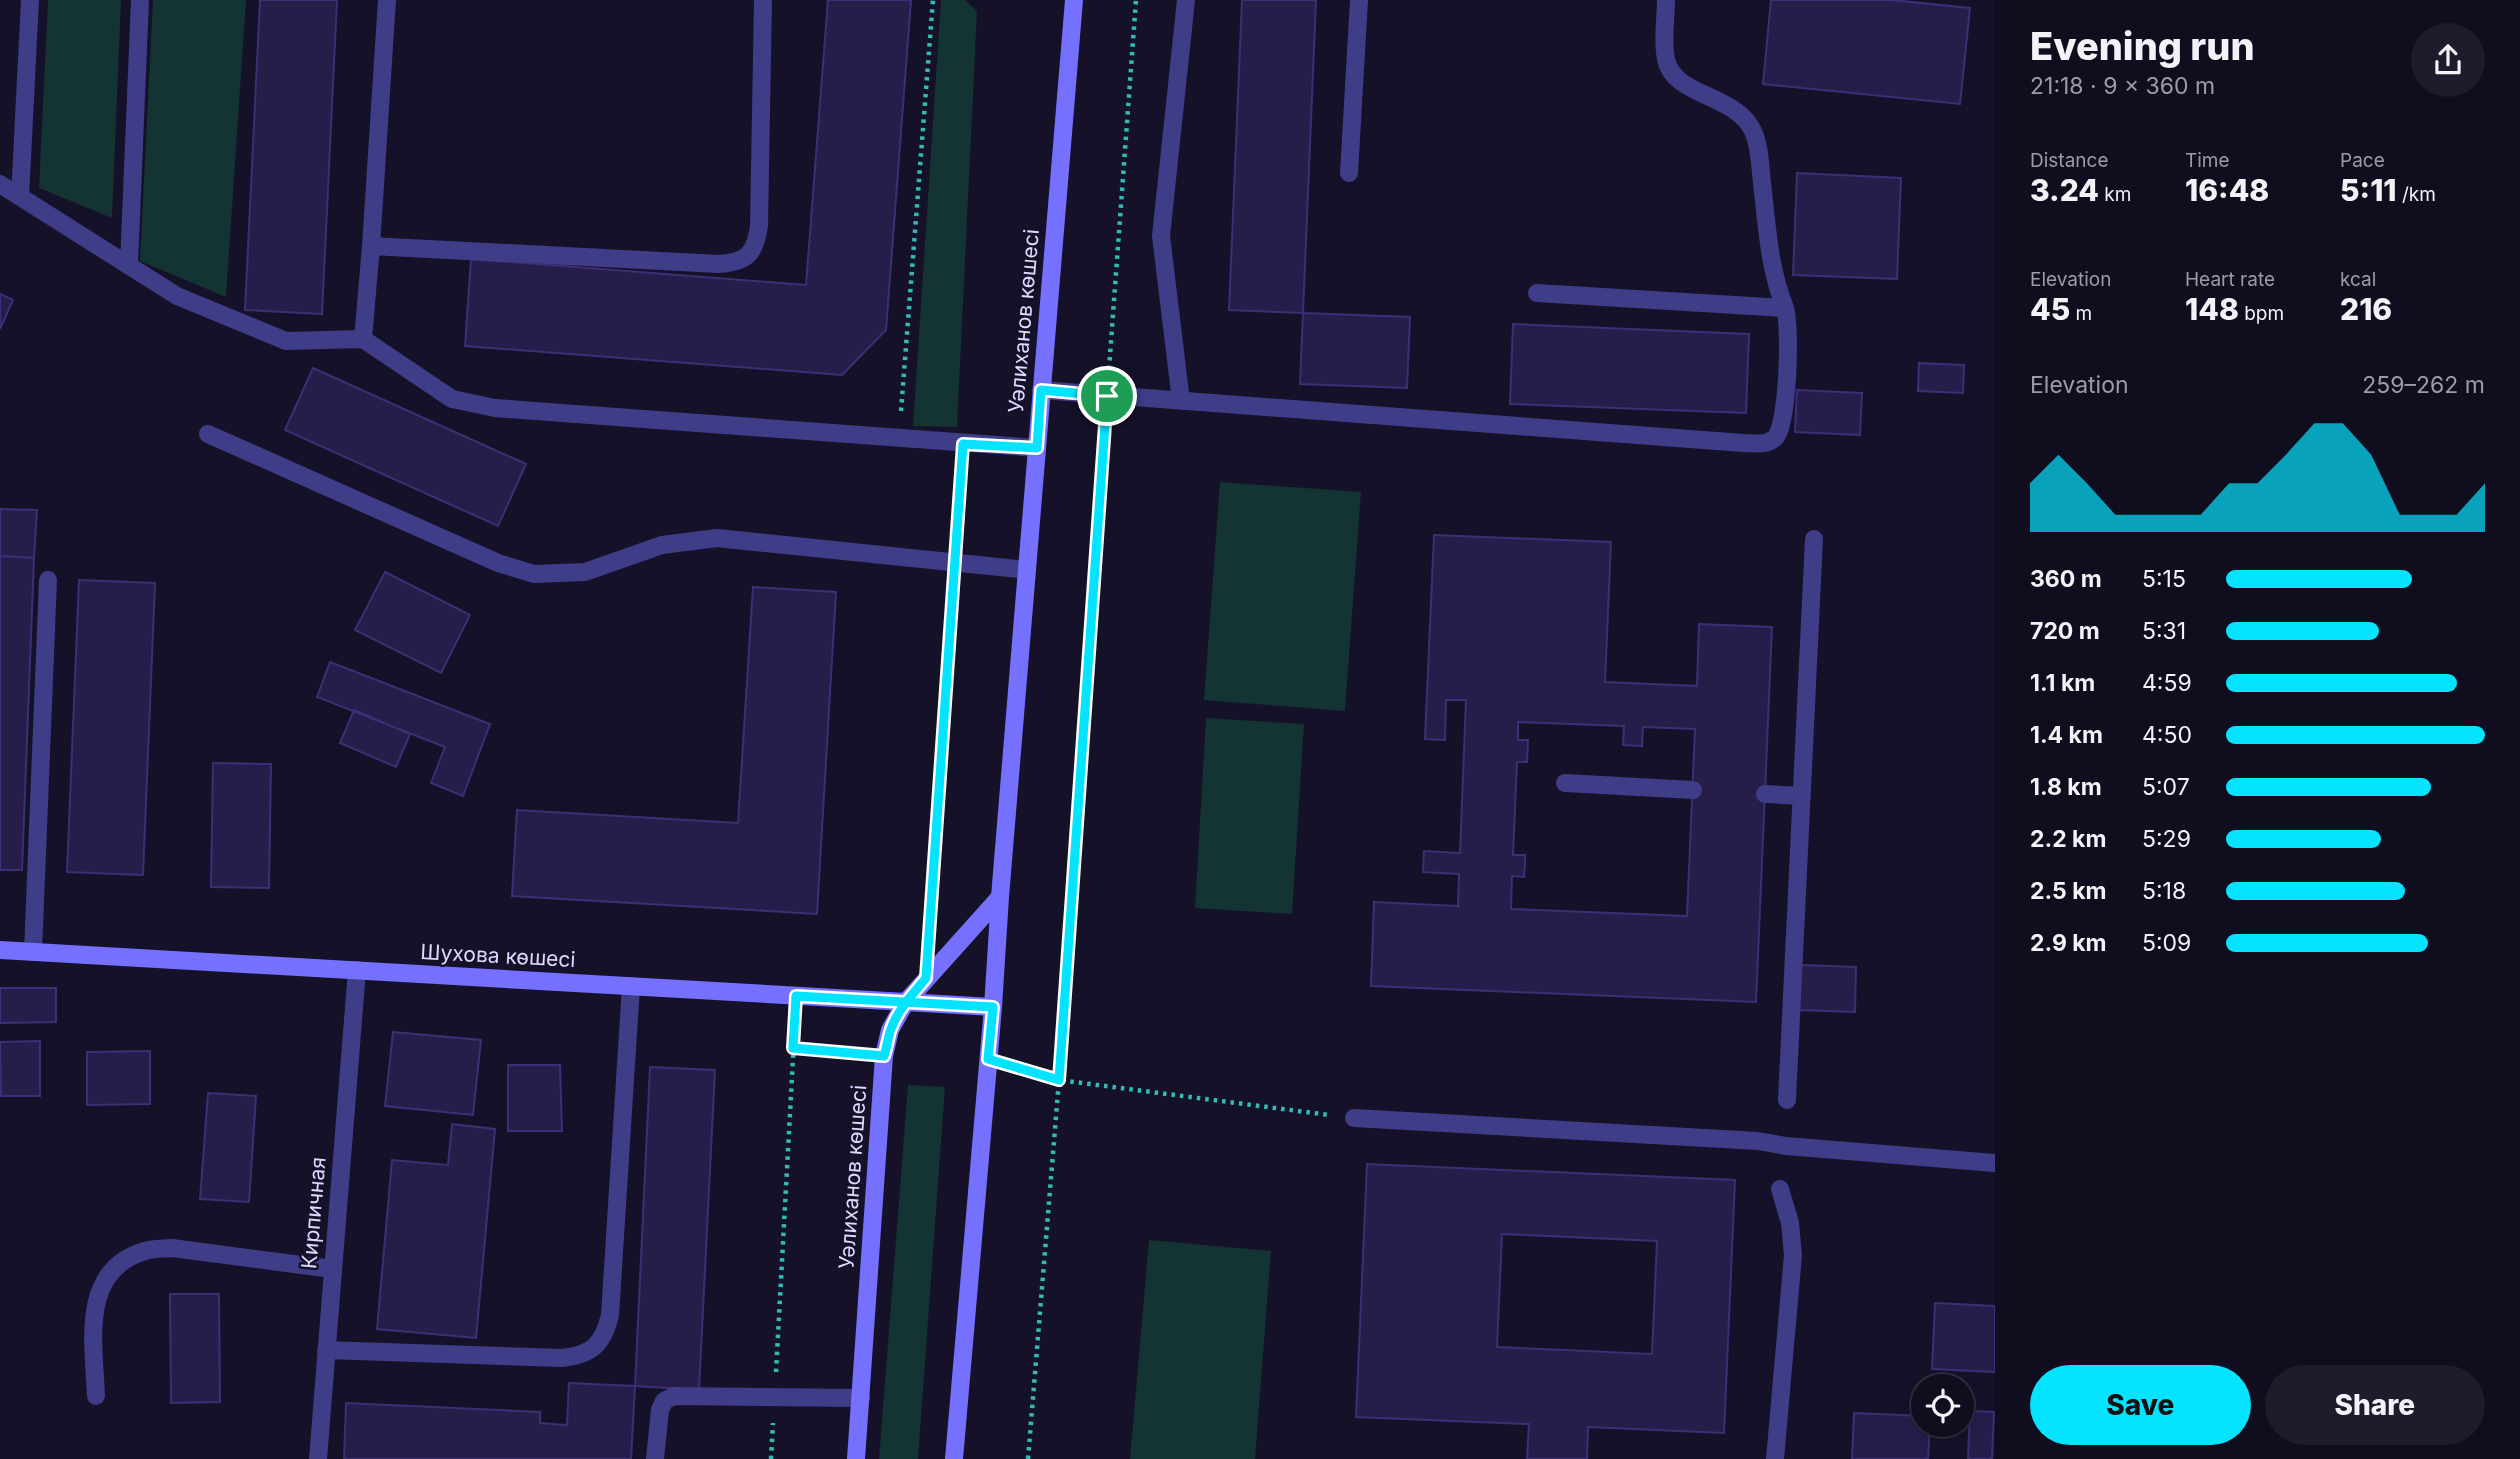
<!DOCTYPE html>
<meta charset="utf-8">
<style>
body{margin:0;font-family:Inter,sans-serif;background:#1e1b2c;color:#f1f3f6;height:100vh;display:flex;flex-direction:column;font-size:26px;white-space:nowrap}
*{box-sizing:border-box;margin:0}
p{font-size:23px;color:#9c9ca4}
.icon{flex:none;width:38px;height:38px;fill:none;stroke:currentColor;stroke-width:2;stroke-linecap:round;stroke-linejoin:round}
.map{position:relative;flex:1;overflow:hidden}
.drawer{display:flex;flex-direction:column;background:#100d1f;width:525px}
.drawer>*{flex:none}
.tools{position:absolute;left:1911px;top:1374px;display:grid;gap:14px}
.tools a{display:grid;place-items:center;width:63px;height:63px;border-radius:50%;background:#100d1f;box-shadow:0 4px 10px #0003,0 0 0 2px #302d3d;font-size:35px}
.pin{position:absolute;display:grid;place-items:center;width:60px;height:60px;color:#fff;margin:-30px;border:4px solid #fff;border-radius:50%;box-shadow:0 2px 7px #0007}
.round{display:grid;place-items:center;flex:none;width:74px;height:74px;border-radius:37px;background:#1e1b2c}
.headline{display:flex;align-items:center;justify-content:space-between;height:119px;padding:0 35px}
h1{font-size:38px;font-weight:800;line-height:52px}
.metrics{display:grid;grid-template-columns:repeat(3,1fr);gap:10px;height:119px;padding:7px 35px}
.metrics div{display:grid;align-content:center}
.metrics b{font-size:30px;font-weight:800}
.metrics small{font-size:19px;font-weight:400}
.metrics p{font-size:19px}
.chart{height:196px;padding:14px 35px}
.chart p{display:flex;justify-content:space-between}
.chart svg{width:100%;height:126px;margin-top:7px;fill:#06e3fe;opacity:.7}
.cta{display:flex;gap:14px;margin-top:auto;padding:14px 35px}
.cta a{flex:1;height:80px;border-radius:42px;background:#06e3fe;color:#111;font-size:28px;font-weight:800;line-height:80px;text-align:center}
.cta a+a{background:#1e1b2c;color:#f1f3f6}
ul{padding:0 35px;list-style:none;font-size:23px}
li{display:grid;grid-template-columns:112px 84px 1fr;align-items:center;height:52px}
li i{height:18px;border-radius:9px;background:#06e3fe}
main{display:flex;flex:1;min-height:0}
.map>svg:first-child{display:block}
.green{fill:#143333}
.building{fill:#261d4a;stroke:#3d2f76;stroke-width:2;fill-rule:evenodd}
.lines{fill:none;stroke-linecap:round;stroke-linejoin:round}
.path{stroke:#31bbb4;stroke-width:4.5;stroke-dasharray:3.5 5;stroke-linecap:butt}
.lane{stroke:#3f3c88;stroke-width:18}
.street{stroke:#3f3c88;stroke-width:18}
.secondary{stroke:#7571fe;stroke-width:18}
.route-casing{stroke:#fff;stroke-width:14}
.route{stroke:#06e3fe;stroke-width:9}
.labels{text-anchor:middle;stroke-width:5;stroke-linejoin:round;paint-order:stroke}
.street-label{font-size:21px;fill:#ded9ff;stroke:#151129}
</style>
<main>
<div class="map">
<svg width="1995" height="1459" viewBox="0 0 1995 1459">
<rect width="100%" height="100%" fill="#151129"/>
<path class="green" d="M48,0H121L112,218L39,188Z
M153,0H246L226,297L140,261Z
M941,0H965L977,11L957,427L913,426Z
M1220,482L1361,492L1345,711L1204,700Z
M1206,718L1304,724L1292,914L1195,908Z
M908,1085L945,1087L918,1459H879Z
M1149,1240L1271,1251L1255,1459H1130Z"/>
<path class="building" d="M260,0H337L322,314L245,310Z
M828,0H911L886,330L842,375L465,346L471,259L806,285Z
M1242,0H1316L1303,313L1229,310Z
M1771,0H1892L1970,8L1960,104L1763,84Z
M1797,173L1901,178L1897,279L1793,275Z
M0,294L13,300L0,329Z
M1303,313L1410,317L1407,388L1300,384Z
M1513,324L1749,334L1746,413L1510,404Z
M1919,363L1964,365L1963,393L1918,391Z
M313,368L526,464L498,526L285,430Z
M1797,390L1862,393L1860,435L1795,432Z
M0,509L37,510L34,558L0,556Z
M1434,535L1611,542L1605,682L1697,686L1699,624L1772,627L1756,1002L1371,986L1374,902L1458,906L1459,874L1423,872L1424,851L1460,853L1466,700H1446L1445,740L1425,739ZM1518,722L1624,726L1623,745L1642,746L1643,727L1695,729L1687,916L1511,909L1512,876L1524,877L1525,865V855H1513L1517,762H1527L1528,740H1518Z
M0,556L34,558L22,870H0Z
M385,572L470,615L441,673L355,630Z
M79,580L155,583L143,875L67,872Z
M753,587L836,592L817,914L512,896L517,810L738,823Z
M330,662L490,724L463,796L431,783L445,747L317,697Z
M354,710L410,734L396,767L340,743Z
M213,763L271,764L269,888L211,887Z
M1801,965L1856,967L1855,1012L1799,1010Z
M0,988H56V1022L0,1023Z
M393,1032L481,1040L473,1115L385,1106Z
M40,1041V1096H1L0,1042Z
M150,1051V1104L87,1105V1052Z
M508,1065H560L562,1131H508Z
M650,1067L715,1070L699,1390L635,1386Z
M208,1093L256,1096L249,1202L200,1199Z
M452,1124L495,1129L476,1338L377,1329L392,1160L448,1165Z
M1367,1164L1735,1180L1724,1433L1588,1427L1587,1459H1527L1529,1424L1356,1417ZM1502,1234L1657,1241L1652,1354L1497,1347Z
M170,1294H219L220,1402L171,1403Z
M1935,1303L1995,1306V1372L1932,1369Z
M569,1383L635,1386L631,1459H344L346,1403L540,1412V1423L567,1425Z
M1970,1411L1994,1412L1992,1459H1968Z
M1854,1413L1923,1416V1424H1930L1928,1459H1852Z"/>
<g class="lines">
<path class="path" d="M1109,369L1136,0
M901,411L933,0
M957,537L961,469
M929,935L953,588
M793,1048L859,1054
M1013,1066L1059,1080L1329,1115
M776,1372L795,1021
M771,1459L773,1423
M1028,1459L1059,1080L1105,420"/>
<path class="lane" d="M763,0L759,226C755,253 748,262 719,264L371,246L363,339L452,399L495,408L1037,448
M1666,0C1666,19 1662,40 1666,59C1673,97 1735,93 1753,131C1760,146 1760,166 1762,183C1767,226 1769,268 1785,308
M1349,173L1359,0
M0,184L177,296L286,341L363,339
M20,197L30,0
M371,246L387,0
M129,265L140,0
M1041,390L1743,443C1754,443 1766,446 1775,438C1788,427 1791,326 1785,308L1537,293
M1181,401L1161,236L1186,0
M208,434L498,563L534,574L585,572L662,545L717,538L1027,570
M1565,783L1693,790
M1765,794L1802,796
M33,952L48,580
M1787,1100L1814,539
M1354,1118L1758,1141L1786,1146L1995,1163
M326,1350L562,1358C591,1355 603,1345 610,1315L631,986
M96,1396C94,1344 79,1270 145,1251C153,1248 164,1249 172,1248L332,1269
M655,1459L660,1410L664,1401L674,1396L861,1398
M1775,1459L1793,1255L1790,1223L1780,1189"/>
<path class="street" d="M318,1459L357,970"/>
<path class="secondary" d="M0,950L993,1007
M856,1459L884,1056L890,1030L905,1003L1000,897
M954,1459L993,1007L1000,897L1074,0"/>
</g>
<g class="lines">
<defs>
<path id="route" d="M1107,396L1041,390L1037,448L963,444L926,978C913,994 898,1009 891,1029C888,1037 887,1047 884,1056L793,1048L796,996L993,1007L988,1059L1059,1080L1107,396"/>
</defs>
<use href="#route" class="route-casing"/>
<use href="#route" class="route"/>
</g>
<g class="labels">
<g class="street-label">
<text transform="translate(1024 321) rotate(-85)" y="7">Уәлиханов көшесі</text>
<text transform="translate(498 956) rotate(3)" y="7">Шухова көшесі</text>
<text transform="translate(853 1177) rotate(-86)" y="7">Уәлиханов көшесі</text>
<text transform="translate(314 1213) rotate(-85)" y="7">Кирпичная</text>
</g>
</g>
</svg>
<div class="tools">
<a><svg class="icon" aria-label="locate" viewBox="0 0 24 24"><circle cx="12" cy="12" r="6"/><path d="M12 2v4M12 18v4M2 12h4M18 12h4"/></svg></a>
</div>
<div class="pin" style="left:1107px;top:396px;background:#1e9e55"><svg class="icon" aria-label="arrive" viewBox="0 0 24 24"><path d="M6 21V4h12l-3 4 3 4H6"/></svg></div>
</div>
<section class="drawer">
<div class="headline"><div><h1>Evening run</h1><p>21:18 · 9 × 360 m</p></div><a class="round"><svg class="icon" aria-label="share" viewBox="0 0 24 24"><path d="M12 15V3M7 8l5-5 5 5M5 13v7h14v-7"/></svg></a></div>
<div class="metrics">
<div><p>Distance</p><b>3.24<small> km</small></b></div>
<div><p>Time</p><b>16:48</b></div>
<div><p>Pace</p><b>5:11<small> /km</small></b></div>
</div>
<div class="metrics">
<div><p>Elevation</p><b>45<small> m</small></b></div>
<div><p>Heart rate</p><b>148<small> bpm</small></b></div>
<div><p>kcal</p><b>216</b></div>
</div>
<div class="chart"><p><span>Elevation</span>259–262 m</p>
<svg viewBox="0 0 160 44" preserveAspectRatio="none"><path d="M0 44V27L10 17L20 27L30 38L40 38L50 38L60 38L70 27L80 27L90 17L100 6L110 6L120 17L130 38L140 38L150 38L160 27V44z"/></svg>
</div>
<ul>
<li><b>360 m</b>5:15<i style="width:72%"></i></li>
<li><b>720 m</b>5:31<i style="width:59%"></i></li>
<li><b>1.1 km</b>4:59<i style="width:89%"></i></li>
<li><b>1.4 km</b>4:50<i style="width:100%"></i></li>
<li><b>1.8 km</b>5:07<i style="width:79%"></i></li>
<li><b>2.2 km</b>5:29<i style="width:60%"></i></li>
<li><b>2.5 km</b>5:18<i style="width:69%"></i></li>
<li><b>2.9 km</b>5:09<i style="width:78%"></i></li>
</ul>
<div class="cta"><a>Save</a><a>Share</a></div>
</section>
</main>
